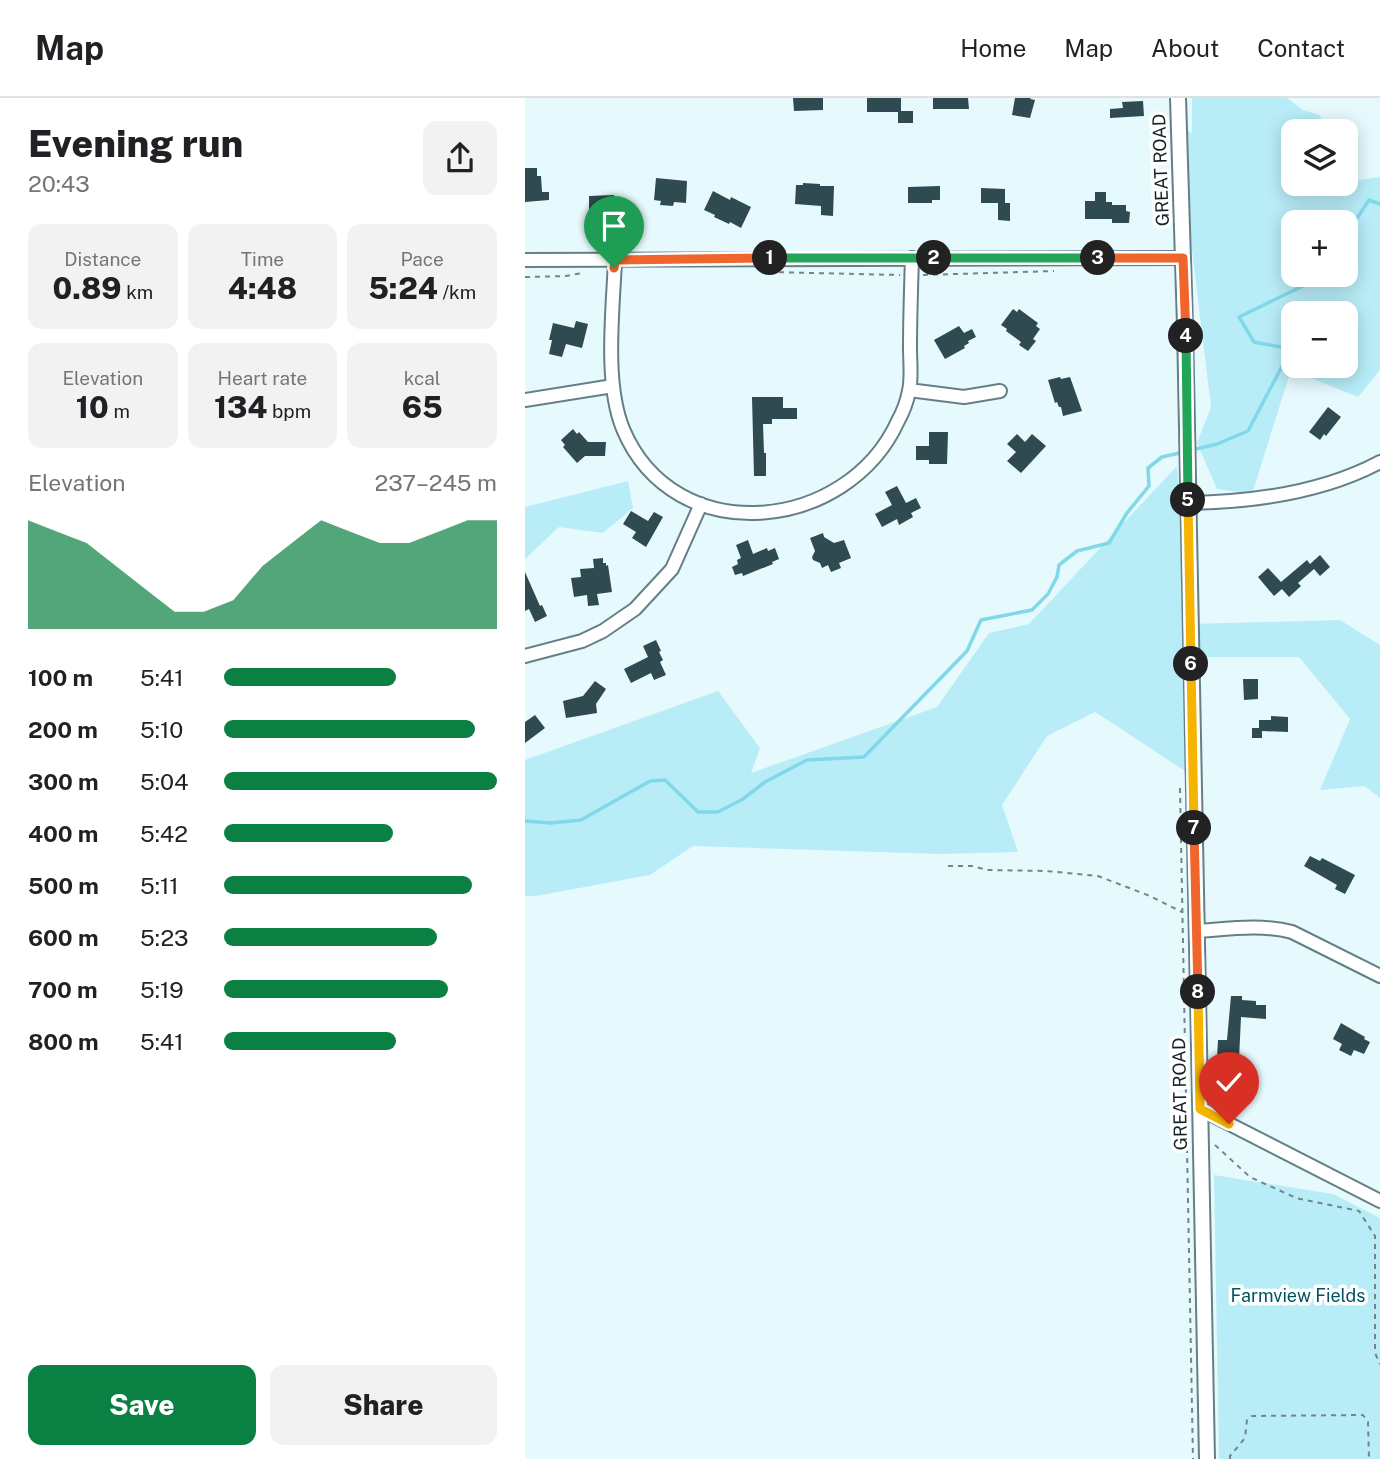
<!DOCTYPE html>
<meta charset="utf-8">
<style>
body{margin:0;font-family:"Public Sans",sans-serif;background:#f2f2f2;color:#202124;height:100vh;display:flex;flex-direction:column;font-size:26px;white-space:nowrap}
*{box-sizing:border-box;margin:0}
p{font-size:23px;color:#757577}
.icon{flex:none;width:38px;height:38px;fill:none;stroke:currentColor;stroke-width:2;stroke-linecap:round;stroke-linejoin:round}
.map{position:relative;flex:1;overflow:hidden}
.sheet{display:flex;flex-direction:column;background:#fff;width:525px}
.sheet>*{flex:none}
.fabs{position:absolute;left:756px;top:21px;display:grid;gap:14px}
.fabs a{display:grid;place-items:center;width:77px;height:77px;border-radius:14px;background:#fff;box-shadow:0 4px 18px #0003;font-size:35px}
.pin{position:absolute;display:grid;place-items:center;width:60px;height:60px;color:#fff;margin:-72px -30px;border-radius:50% 50% 50% 0;rotate:-45deg;box-shadow:0 0 7px #0007}
.pin .icon{rotate:45deg}
.km{position:absolute;width:35px;height:35px;margin:-18px;border-radius:50%;background:#222;color:#fff;font-size:19px;line-height:35px;text-align:center}
.round{display:grid;place-items:center;flex:none;width:74px;height:74px;border-radius:14px;background:#f2f2f2}
.head{display:flex;align-items:center;justify-content:space-between;height:119px;padding:0 28px}
h1{font-size:38px;font-weight:800;line-height:52px}
.stats{display:grid;grid-template-columns:repeat(3,1fr);gap:10px;height:119px;padding:7px 28px}
.stats div{display:grid;align-content:center;border-radius:14px;background:#f2f2f2;text-align:center}
.stats b{font-size:30px;font-weight:800}
.stats small{font-size:19px;font-weight:400}
.stats p{font-size:19px}
.chart{height:196px;padding:14px 28px}
.chart p{display:flex;justify-content:space-between}
.chart svg{width:100%;height:126px;margin-top:7px;fill:#0b8043;opacity:.7}
.action{display:flex;gap:14px;margin-top:auto;padding:14px 28px}
.action a{flex:1;height:80px;border-radius:14px;background:#0b8043;color:#fff;font-size:28px;font-weight:800;line-height:80px;text-align:center}
.action a+a{background:#f2f2f2;color:#202124}
ul{padding:0 28px;list-style:none;font-size:23px}
li{display:grid;grid-template-columns:112px 84px 1fr;align-items:center;height:52px}
li i{height:18px;border-radius:9px;background:#0b8043}
header{display:flex;align-items:center;gap:42px;box-sizing:border-box;height:98px;padding:0 35px;background:#fff;border-bottom:2px solid #e0e0e0}
header strong{font-size:33px}
nav{display:flex;gap:38px;margin-inline-start:auto;font-size:24px}
main{display:flex;flex:1;min-height:0}
.map>svg:first-child{display:block}
.green{fill:#b8edf8;fill-rule:evenodd}
.lines{fill:none;stroke-linecap:round;stroke-linejoin:round}
.stream{stroke:#80d8e9;stroke-width:3.5}
.building{fill:#2f4a50}
.minor-casing{stroke:#648086;stroke-width:16}
.tertiary-casing{stroke:#648086;stroke-width:18}
.path{stroke:#758587;stroke-width:2;stroke-dasharray:5 5;stroke-linecap:butt}
.minor{stroke:#fff;stroke-width:12}
.tertiary{stroke:#fff;stroke-width:14}
.split-1-casing{stroke:#fff;stroke-width:14}
.split-2-casing{stroke:#fff;stroke-width:14}
.split-3-casing{stroke:#fff;stroke-width:14}
.split-4-casing{stroke:#fff;stroke-width:14}
.split-5-casing{stroke:#fff;stroke-width:14}
.split-6-casing{stroke:#fff;stroke-width:14}
.split-7-casing{stroke:#fff;stroke-width:14}
.split-8-casing{stroke:#fff;stroke-width:14}
.split-9-casing{stroke:#fff;stroke-width:14}
.split-1{stroke:#f0652b;stroke-width:9}
.split-2{stroke:#22a559;stroke-width:9}
.split-3{stroke:#22a559;stroke-width:9}
.split-4{stroke:#f0652b;stroke-width:9}
.split-5{stroke:#22a559;stroke-width:9}
.split-6{stroke:#f5b400;stroke-width:9}
.split-7{stroke:#f5b400;stroke-width:9}
.split-8{stroke:#f0652b;stroke-width:9}
.split-9{stroke:#f5b400;stroke-width:9}
.labels{text-anchor:middle;stroke-width:7;stroke-linejoin:round;paint-order:stroke}
.street-label{font-size:18px;fill:#152123;stroke:#fff}
.park-label{font-size:18px;fill:#015360;stroke:#fff}
</style>
<header>
<strong>Map</strong>
<nav><a>Home</a><a>Map</a><a>About</a><a>Contact</a></nav>
</header>
<main>
<section class="sheet">
<div class="head"><div><h1>Evening run</h1><p>20:43</p></div><a class="round"><svg class="icon" aria-label="share" viewBox="0 0 24 24"><path d="M12 15V3M7 8l5-5 5 5M5 13v7h14v-7"/></svg></a></div>
<div class="stats">
<div><p>Distance</p><b>0.89<small> km</small></b></div>
<div><p>Time</p><b>4:48</b></div>
<div><p>Pace</p><b>5:24<small> /km</small></b></div>
</div>
<div class="stats">
<div><p>Elevation</p><b>10<small> m</small></b></div>
<div><p>Heart rate</p><b>134<small> bpm</small></b></div>
<div><p>kcal</p><b>65</b></div>
</div>
<div class="chart"><p><span>Elevation</span>237–245 m</p>
<svg viewBox="0 0 160 44" preserveAspectRatio="none"><path d="M0 44V6L10 10L20 14L30 22L40 30L50 38L60 38L70 34L80 22L90 14L100 6L110 10L120 14L130 14L140 10L150 6L160 6V44z"/></svg>
</div>
<ul>
<li><b>100 m</b>5:41<i style="width:63%"></i></li>
<li><b>200 m</b>5:10<i style="width:92%"></i></li>
<li><b>300 m</b>5:04<i style="width:100%"></i></li>
<li><b>400 m</b>5:42<i style="width:62%"></i></li>
<li><b>500 m</b>5:11<i style="width:91%"></i></li>
<li><b>600 m</b>5:23<i style="width:78%"></i></li>
<li><b>700 m</b>5:19<i style="width:82%"></i></li>
<li><b>800 m</b>5:41<i style="width:63%"></i></li>
</ul>
<div class="action"><a>Save</a><a>Share</a></div>
</section>
<div class="map">
<svg width="855" height="1361" viewBox="0 0 855 1361">
<rect width="100%" height="100%" fill="#e6f9fd"/>
<path class="green" d="M667,0H762L778,12L794,17L801,27V33H768V86H821V84L855,79V272L833,299L766,272L727,396L692,391L672,345L686,309L652,28L667,35ZM768,124H821V177H768ZM768,215H821V268H768Z
M652,368L668,526L815,522L855,547V700L840,688L795,692L825,621L774,559H669L671,680L570,614L522,638L477,707L493,754L414,756L168,748L125,777L11,798H0V662L193,593L235,650L226,675L412,609L464,535L504,526Z
M103,383L108,410L78,435L34,429L0,461V409Z
M689,1077L808,1096L855,1120V1361H694Z"/>
<g class="lines">
<path class="stream" d="M821,137L844,102L855,106
M667,352L692,346L723,333L766,251L729,244L714,219L788,183L792,177
M0,723L26,725L56,722L125,683L140,682L173,714H193L218,701L240,684L282,662L339,659L442,553L456,522L507,512L523,496L532,479L534,467L552,453L584,445L602,415L624,388L623,370L637,359L659,354"/>
</g>
<path class="building" d="M268,0H298V12L269,13Z
M342,0H376V13H388V25H373V14H342Z
M408,0H443L444,11H408Z
M490,0H506L505,1L510,2L505,20L487,17Z
M618,3L619,18L585,20V11L598,10L597,4Z
M0,70H12V78H16L17,94H24V102L0,104Z
M131,80L162,83L161,105L149,104L148,108L135,107L136,103L129,102Z
M278,85L295,86V88H309L308,118L296,117V108L270,106L271,87H278Z
M415,88V102H407V105H383V89Z
M456,90L480,91V105H485V123L473,122V105H456Z
M188,93L205,102L206,99L226,109L216,130L205,124L204,126L189,119L190,117L179,112Z
M570,94H581V104H587V107H601V113L605,114L604,125H587V121H560V103H570Z
M89,97V115L64,116V98Z
M488,211L492,214L494,211L513,225L511,228L515,231L508,241L511,243L503,253L494,247L496,244L481,233L482,231L476,227Z
M51,223L63,226L57,250L41,246L37,259L24,256L27,242H24L28,225L49,230Z
M434,228L439,235L447,231L451,239L443,243L444,245L439,248L440,250L420,261L409,242Z
M535,279L536,281L545,279L557,313L538,318L536,309H534L532,304L530,305L523,282Z
M227,299H258V310H272V321H247V326H238L239,355H241V378H229Z
M803,309L816,319L801,338L799,336L795,342L784,334Z
M48,331L52,336L54,334L63,344H81L80,358H60L52,365L38,349L40,347L36,342Z
M404,334H423L422,366H404V362H391V348H404Z
M492,336L500,344L507,336L521,348L496,375L482,363L491,354L482,346Z
M372,388L381,405L391,400L396,410L386,415L388,419L374,427L372,421L357,429L350,416L367,407L360,394Z
M106,413L123,423L129,414L138,419L121,449L107,440L111,434L98,426Z
M298,435L299,439L309,445L319,442L326,460L314,465L316,470L306,474L303,467L297,470L295,465L288,462L287,459L290,453L285,440Z
M223,442L228,456L242,450L243,453L250,450L254,461L247,464L248,466L218,478L217,475L210,477L207,469L213,466L212,462L216,460L211,447Z
M795,457L805,469L795,478L789,471L773,485L776,488L764,499L757,491L749,498L733,479L743,470L756,484L782,462L785,466Z
M78,460V465H81V468L83,467L87,494L72,496L74,507L63,508L62,497L49,499L46,480L56,479L55,471L69,470L68,461Z
M0,474L15,508L17,507L22,518L10,524L4,511L0,513Z
M131,542L136,553L134,554L138,562L135,564L141,577L129,582L126,575L106,585L99,571L123,559L118,548Z
M718,581H733V601L719,602Z
M70,583L81,591L71,606L72,615L41,620L38,603L58,598Z
M10,617L20,630L0,645V624Z
M746,618L763,619V634L737,633V640H727V630H734V622H746Z
M785,758L795,763L797,760L830,777L820,796L810,791L812,787L779,768Z
M706,898H717V902L731,903V907H741V921L716,919L714,961L692,960L693,942H702Z
M816,925L840,939L839,941L845,944L839,956L829,952L826,958L814,952L817,946L808,941Z"/>
<g class="lines">
<defs>
<path id="minor" d="M0,162L658,160
M90,162C88,212 79,285 98,331C149,453 322,435 373,323C378,314 382,303 384,293C387,280 385,264 385,250C385,220 386,190 387,160
M384,292L439,299L475,293
M0,302L88,288
M663,405C729,404 797,395 855,364
M0,558L57,543L78,533L110,511L147,471L176,406
M671,833C703,831 736,826 767,834L855,878
M675,1011L855,1103"/>
<path id="tertiary" d="M653,0L660,227L682,1361"/>
</defs>
<use href="#minor" class="minor-casing"/>
<use href="#tertiary" class="tertiary-casing"/>
<path class="path" d="M244,174L375,177
M398,177L529,173
M0,179L41,178L57,175
M655,690L668,1361
M423,768H447L463,772L521,773L573,778L625,798L657,814
M690,1047L725,1079L771,1100L834,1113L850,1138V1255L855,1266
M705,1361V1358L720,1340L722,1322L727,1318L838,1317L843,1324L844,1361"/>
<use href="#minor" class="minor"/>
<use href="#tertiary" class="tertiary"/>
</g>
<g class="lines">
<defs>
<path id="split-1" d="M89,170L90,162L245,160"/>
<path id="split-2" d="M245,160H409"/>
<path id="split-3" d="M409,160H573"/>
<path id="split-4" d="M573,160H658L661,238"/>
<path id="split-5" d="M661,238L663,402"/>
<path id="split-6" d="M663,402L666,566"/>
<path id="split-7" d="M666,566L669,730"/>
<path id="split-8" d="M669,730L673,894"/>
<path id="split-9" d="M673,894L675,1011L704,1026"/>
</defs>
<use href="#split-1" class="split-1-casing"/>
<use href="#split-2" class="split-2-casing"/>
<use href="#split-3" class="split-3-casing"/>
<use href="#split-4" class="split-4-casing"/>
<use href="#split-5" class="split-5-casing"/>
<use href="#split-6" class="split-6-casing"/>
<use href="#split-7" class="split-7-casing"/>
<use href="#split-8" class="split-8-casing"/>
<use href="#split-9" class="split-9-casing"/>
<use href="#split-1" class="split-1"/>
<use href="#split-2" class="split-2"/>
<use href="#split-3" class="split-3"/>
<use href="#split-4" class="split-4"/>
<use href="#split-5" class="split-5"/>
<use href="#split-6" class="split-6"/>
<use href="#split-7" class="split-7"/>
<use href="#split-8" class="split-8"/>
<use href="#split-9" class="split-9"/>
</g>
<g class="labels">
<g class="street-label">
<text transform="translate(636 72) rotate(-92)" y="6">GREAT ROAD</text>
<text transform="translate(655 996) rotate(-91)" y="6">GREAT ROAD</text>
</g>
<g class="park-label">
<text x="773" y="1204">Farmview Fields</text>
</g>
</g>
</svg>
<div class="fabs">
<a><svg class="icon" aria-label="layers" viewBox="0 0 24 24"><path d="M12 4l9 5-9 5-9-5zM3 14l9 5 9-5"/></svg></a>
<a>+</a>
<a>−</a>
</div>
<div class="pin" style="left:89px;top:170px;background:#1e9e55"><svg class="icon" aria-label="arrive" viewBox="0 0 24 24"><path d="M6 21V4h12l-3 4 3 4H6"/></svg></div>
<div class="pin" style="left:704px;top:1026px;background:#d93025"><svg class="icon" aria-label="check" viewBox="0 0 24 24"><path d="M5 12l5 5 9-10"/></svg></div>
<b class="km" style="left:245px;top:160px">1</b>
<b class="km" style="left:409px;top:160px">2</b>
<b class="km" style="left:573px;top:160px">3</b>
<b class="km" style="left:661px;top:238px">4</b>
<b class="km" style="left:663px;top:402px">5</b>
<b class="km" style="left:666px;top:566px">6</b>
<b class="km" style="left:669px;top:730px">7</b>
<b class="km" style="left:673px;top:894px">8</b>
</div>
</main>
